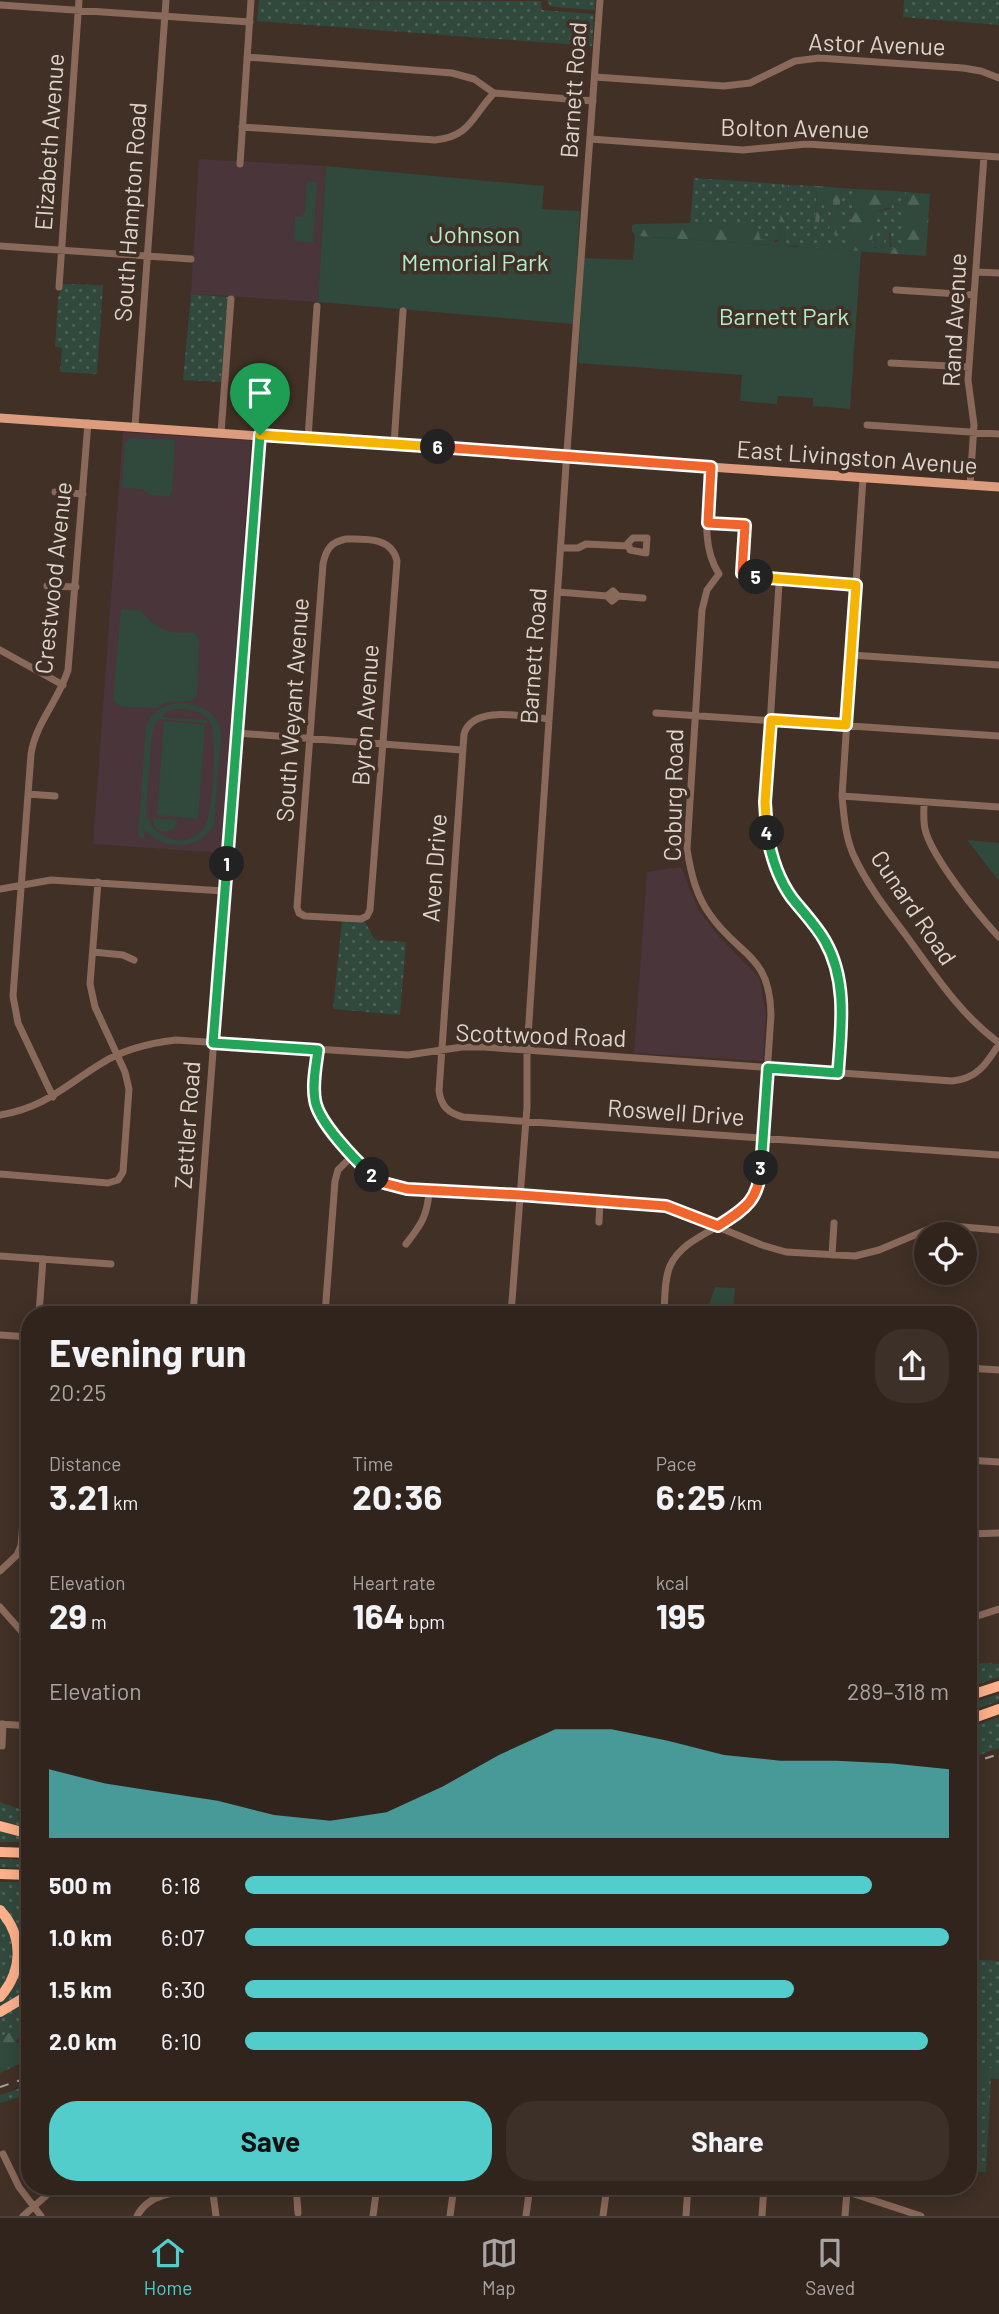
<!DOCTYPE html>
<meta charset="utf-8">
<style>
body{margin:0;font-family:Barlow,sans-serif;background:#3c3029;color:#f1f3f6;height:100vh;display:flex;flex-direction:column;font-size:26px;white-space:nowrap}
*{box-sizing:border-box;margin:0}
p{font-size:23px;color:#a8a4a3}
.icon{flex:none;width:38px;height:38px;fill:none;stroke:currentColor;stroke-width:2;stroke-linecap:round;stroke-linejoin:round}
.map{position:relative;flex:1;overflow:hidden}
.sheet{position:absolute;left:21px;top:1306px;width:956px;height:889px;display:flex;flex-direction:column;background:#30241c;border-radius:28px;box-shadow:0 4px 18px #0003,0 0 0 2px #4b413b}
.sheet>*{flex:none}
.tools{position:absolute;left:914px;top:1222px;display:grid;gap:14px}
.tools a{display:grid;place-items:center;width:63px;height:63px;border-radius:50%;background:#30241c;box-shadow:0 4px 18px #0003,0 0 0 2px #4b413b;font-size:35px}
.pin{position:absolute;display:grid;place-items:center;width:60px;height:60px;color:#fff;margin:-72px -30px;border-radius:50% 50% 50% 0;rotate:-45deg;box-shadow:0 0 7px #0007}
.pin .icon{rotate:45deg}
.km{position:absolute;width:35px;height:35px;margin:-18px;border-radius:50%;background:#222;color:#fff;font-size:19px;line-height:35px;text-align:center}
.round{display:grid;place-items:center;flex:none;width:74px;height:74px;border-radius:28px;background:#3c3029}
.summary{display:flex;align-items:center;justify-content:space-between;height:119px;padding:0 28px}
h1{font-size:38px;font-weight:700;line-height:52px}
.figures{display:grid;grid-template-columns:repeat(3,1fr);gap:10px;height:119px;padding:7px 28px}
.figures div{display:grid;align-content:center}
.figures b{font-size:35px;font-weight:700}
.figures small{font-size:19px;font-weight:400}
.figures p{font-size:19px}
.chart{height:196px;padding:14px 28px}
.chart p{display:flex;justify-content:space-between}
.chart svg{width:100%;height:126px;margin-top:7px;fill:#52cdcc;opacity:.7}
.button{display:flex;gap:14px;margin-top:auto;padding:14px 28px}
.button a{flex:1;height:80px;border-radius:28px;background:#52cdcc;color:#111;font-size:28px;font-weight:700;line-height:80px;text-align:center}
.button a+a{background:#3c3029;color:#f1f3f6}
ul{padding:0 28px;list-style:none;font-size:23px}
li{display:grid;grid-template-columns:112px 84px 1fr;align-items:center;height:52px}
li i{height:18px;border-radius:9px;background:#52cdcc}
.dock{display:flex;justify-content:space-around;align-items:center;height:98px;border-top:2px solid #4b413b;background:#30241c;font-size:19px;color:#a8a4a3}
.dock a{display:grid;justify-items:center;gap:4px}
.dock .active{color:#52cdcc}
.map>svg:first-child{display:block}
.education{fill:#4a353a}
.grass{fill:url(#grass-dots)}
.forest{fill:url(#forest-firs)}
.park{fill:#31483d;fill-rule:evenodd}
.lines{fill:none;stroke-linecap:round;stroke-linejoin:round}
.minor{stroke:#89695a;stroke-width:7}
.major{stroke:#dc9c7d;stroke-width:9}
.highway{stroke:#fdb08a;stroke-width:10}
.rail{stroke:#ab9f97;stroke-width:2;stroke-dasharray:9 9;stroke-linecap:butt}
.split-1-casing{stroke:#fff;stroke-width:14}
.split-2-casing{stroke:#fff;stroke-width:14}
.split-3-casing{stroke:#fff;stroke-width:14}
.split-4-casing{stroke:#fff;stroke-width:14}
.split-5-casing{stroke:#fff;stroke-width:14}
.split-6-casing{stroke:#fff;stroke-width:14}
.split-7-casing{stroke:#fff;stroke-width:14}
.split-1{stroke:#22a559;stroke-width:9}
.split-2{stroke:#22a559;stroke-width:9}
.split-3{stroke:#f0652b;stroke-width:9}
.split-4{stroke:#22a559;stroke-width:9}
.split-5{stroke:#f5b400;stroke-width:9}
.split-6{stroke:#f0652b;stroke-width:9}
.split-7{stroke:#f5b400;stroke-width:9}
.labels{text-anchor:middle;stroke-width:7;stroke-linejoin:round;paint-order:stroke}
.street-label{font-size:24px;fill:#ded4cd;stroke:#403025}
.park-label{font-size:24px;fill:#b0edcf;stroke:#403025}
</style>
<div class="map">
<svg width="999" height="2216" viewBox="0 0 999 2216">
<defs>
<pattern id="grass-dots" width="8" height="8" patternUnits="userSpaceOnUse" patternTransform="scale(1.75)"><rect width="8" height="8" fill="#31483d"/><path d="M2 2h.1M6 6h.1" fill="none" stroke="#4e6258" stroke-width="1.8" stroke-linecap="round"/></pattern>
<pattern id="forest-firs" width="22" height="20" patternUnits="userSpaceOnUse" patternTransform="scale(1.75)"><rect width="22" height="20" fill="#31483d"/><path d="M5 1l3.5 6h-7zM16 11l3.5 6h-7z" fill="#4e6258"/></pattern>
</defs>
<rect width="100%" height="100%" fill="#403025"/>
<path class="education" d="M199,159L326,166L318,302L191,294Z
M123,432L251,441L222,853L93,844Z
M681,867L699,911L722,940L759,977L766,1012L763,1061L634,1053L647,872Z"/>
<path class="grass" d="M259,0L541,1L542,10L594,14L592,46L257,21Z
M547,0H595V10L554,7L550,6Z
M904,0H999V25L903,17Z
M694,178L782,184L779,240L764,241L759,239L758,227L753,222L690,224Z
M788,185L817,186L815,223H819L822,202L832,200L833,202L829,232L836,235L842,188L854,189L849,240L847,243L784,246Z
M894,191L906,192L904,247L903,249L891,248L890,233H887L885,248L872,247L874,212L890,209Z
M63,284L103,285L97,374L60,372L62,348L55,347L58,298Z
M191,294L228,297L221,382L183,380Z
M342,920L365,922L375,940L406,942L400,1015L333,1009Z
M981,1663L999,1664V1677L968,1688V1667Z
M999,1694V1701L968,1712V1704Z
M999,1717V1748L968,1759V1728Z
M0,1802L30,1813V1829L0,1820Z
M0,1827L30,1836V1842H0Z
M0,1859L30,1860V1868L0,1867Z
M0,1882H30V1988L0,2007V2001L16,1978L8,1914L0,1905Z
M0,1916C16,1939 18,1967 0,1989Z
M968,1959L999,1961V2069L968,2067Z
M30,1999V2020L0,2038V2018Z
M968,2076L991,2078L986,2172H968L970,2143H968Z
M30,2085V2094L0,2103V2095Z"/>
<path class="forest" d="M782,184L788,185L784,246L635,236L632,231V226L635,224L753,222L758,227L760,239L777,242L779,240Z
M817,186L842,188L836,235L829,233L833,202L832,200L822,202L819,223L815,224Z
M854,189L894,191L892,207L874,212L872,246L874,248H885L887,233L889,232L890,247L903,249L906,192L930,194L926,256L797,247L801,243H847L849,240Z
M30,2020V2028L15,2042L30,2044V2059L0,2073V2038Z
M968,2067L999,2069V2079L968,2076Z"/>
<path class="park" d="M326,166L544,186L542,209L580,211L573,324L318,302Z
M307,181L317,182L313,243L294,241L295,217H302L303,214H305Z
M635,236L861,251L850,409L813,406V398L778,396L777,404L740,401L742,375L578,363L584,258L633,260Z
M130,438L175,440L172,492L169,497L151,495L142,489L122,488L125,443Z
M121,609L139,610C162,632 163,632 194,633L199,639L197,696L192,701L168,702L155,708L121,707L113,700Z
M179,703C200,704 218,711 221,734L214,824C201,851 163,851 145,830L144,838L138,837L146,726C153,711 163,705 179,703ZM176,709C189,709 203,710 210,722C218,735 213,816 204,828C187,851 151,839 146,812L152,732L158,719L207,723V720L161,717L166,712Z
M164,721L205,725L198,819L157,815Z
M152,818L178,820L174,829L165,832L156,829Z
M967,840L999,843V881Z
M715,1287L735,1288L733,1314H670L671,1305L708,1308Z"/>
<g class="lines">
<path class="minor" d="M0,5L250,22
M247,57L452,73L474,79L494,93
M595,77L724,86L750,83L795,61L819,58L963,68L981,71L999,78
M494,93L593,101
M242,127L435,140C470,137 472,116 494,93
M590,139L743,150L807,144L999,157
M240,164L251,0
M0,246L191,259
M976,272L999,273
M59,287L79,0
M896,290L974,295
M891,363L969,367
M867,425L999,434
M135,426L166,0
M221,433L231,299
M308,438L317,306
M394,444L403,311
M863,478L842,796C844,816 845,835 853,854C866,883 886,909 905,934C935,975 959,1013 999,1043
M970,486L974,425L968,380L984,156
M55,492L83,494
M708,523L745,525L742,569L747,576L856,585
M633,538H647L646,553L630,550L628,543Z
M346,539C366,539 392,537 397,561L370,910L367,916L361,919L305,916L299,913L297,907L323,564C326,549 331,542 346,539Z
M561,548H578L586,544L628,546
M779,584L765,802C766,835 772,865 789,894C805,919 826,937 835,966C846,1001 840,1037 838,1073
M47,586L76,587
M558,592L607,596L612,601L618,596L613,591L607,596
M618,596L643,598
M0,650L63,685
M851,655L999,665
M656,713L999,736
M549,719C525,717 473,704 464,734L439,1091C441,1106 448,1113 463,1117L999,1155
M237,733L462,750
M28,794L55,796
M842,796L999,807
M924,802C924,811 923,821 925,829C931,856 979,916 999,937
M0,889L51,880L224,891
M93,952L123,955L134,960
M318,1050C316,1066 312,1084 315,1100C317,1117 360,1167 375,1178C382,1182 388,1184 396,1187L666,1206L762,1245L786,1252L855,1256L879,1250L929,1229L951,1226L999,1230
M53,1097L18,1023L13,996L31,754C36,722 59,700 68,670L88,423
M0,1115C46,1107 64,1086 102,1063C124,1049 150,1043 176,1040L408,1055L462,1047H484L952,1081C977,1079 987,1063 999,1044
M0,1174L108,1183L118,1180L123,1172L129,1089L125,1072L95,1007L90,984L98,882
M599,1222L600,1200
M406,1244C421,1225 428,1215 429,1190
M832,1255L834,1223
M0,1256L111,1264
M193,1312L218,1314
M39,1314L43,1259
M193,1314L260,435
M325,1314L335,1181L338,1170L353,1155
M511,1314L527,1107V1051L566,465L600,0
M664,1314C665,1299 664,1280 670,1266C687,1227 752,1228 760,1177L771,1015C770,954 739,956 711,916C696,896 691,874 687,849L702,610L707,590L719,574C699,543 709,503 711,467
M0,1335L30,1337
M968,1368L999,1370
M968,1460L999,1462
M968,1534L999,1533
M0,1571L17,1555L21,1546L30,1437
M0,1607L30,1641
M968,1619L999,1609
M0,1724L30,1726
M2,1746L3,1724
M3,2154L19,2187L41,2216
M212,2186L216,2216
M296,2186L298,2213
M830,2186L921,2216
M23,2216L57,2186
M137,2216C151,2189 186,2192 213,2189
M373,2216L377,2186
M450,2216L454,2186
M526,2216L530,2186
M603,2216L607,2186
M686,2216L688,2186
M762,2216L764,2186
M845,2216L847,2191"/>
<path class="major" d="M0,418L999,487"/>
<path class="highway" d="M968,1696L999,1686
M968,1720L999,1709
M0,1826L30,1834
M0,1852L30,1853
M0,1874L30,1875
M0,1910C24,1936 23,1971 0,1997
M0,2012L30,1994"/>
<path class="rail" d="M968,1764L999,1754
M0,2087L30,2077"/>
</g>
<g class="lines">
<defs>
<path id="split-1" d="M227,864L260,435"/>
<path id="split-2" d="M227,864L213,1043L318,1050C316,1066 312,1084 315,1100C318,1122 356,1161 372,1175"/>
<path id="split-3" d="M372,1175L384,1183L407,1189L520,1195L666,1206L718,1226C744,1209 758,1202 761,1168"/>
<path id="split-4" d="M761,1168L768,1068L838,1073C841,1029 848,981 825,941C816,925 803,912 792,898C778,879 771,856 767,833"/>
<path id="split-5" d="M756,577L856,585L846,725L771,720L765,802L767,833"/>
<path id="split-6" d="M438,447L711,467L708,523L745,525L742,573L747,576L756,577"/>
<path id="split-7" d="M260,435L438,447"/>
</defs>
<use href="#split-1" class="split-1-casing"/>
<use href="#split-2" class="split-2-casing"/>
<use href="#split-3" class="split-3-casing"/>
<use href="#split-4" class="split-4-casing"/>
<use href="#split-5" class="split-5-casing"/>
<use href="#split-6" class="split-6-casing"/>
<use href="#split-7" class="split-7-casing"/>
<use href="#split-1" class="split-1"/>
<use href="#split-2" class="split-2"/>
<use href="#split-3" class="split-3"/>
<use href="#split-4" class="split-4"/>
<use href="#split-5" class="split-5"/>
<use href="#split-6" class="split-6"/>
<use href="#split-7" class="split-7"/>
</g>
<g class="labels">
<g class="street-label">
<text transform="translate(877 45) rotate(2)" y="8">Astor Avenue</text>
<text transform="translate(574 90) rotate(-86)" y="8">Barnett Road</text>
<text transform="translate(795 129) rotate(1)" y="8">Bolton Avenue</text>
<text transform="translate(50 142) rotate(-86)" y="8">Elizabeth Avenue</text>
<text transform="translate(131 212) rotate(-86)" y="8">South Hampton Road</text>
<text transform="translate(955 320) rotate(-87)" y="8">Rand Avenue</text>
<text transform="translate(857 458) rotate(4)" y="8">East Livingston Avenue</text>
<text transform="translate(54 578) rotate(-84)" y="8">Crestwood Avenue</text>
<text transform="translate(534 656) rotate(-86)" y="8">Barnett Road</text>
<text transform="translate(293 710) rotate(-86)" y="8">South Weyant Avenue</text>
<text transform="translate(366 715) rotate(-86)" y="8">Byron Avenue</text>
<text transform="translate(674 795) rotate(-89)" y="8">Coburg Road</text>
<text transform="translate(435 868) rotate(-86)" y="8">Aven Drive</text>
<text transform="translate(913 908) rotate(56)" y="8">Cunard Road</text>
<text transform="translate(541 1036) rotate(2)" y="8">Scottwood Road</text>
<text transform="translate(676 1113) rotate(4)" y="8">Roswell Drive</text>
<text transform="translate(188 1125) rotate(-86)" y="8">Zettler Road</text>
</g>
<g class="park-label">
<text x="475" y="243">Johnson<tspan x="475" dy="28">Memorial Park</tspan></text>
<text x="784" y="325">Barnett Park</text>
</g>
</g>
</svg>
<div class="tools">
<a><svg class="icon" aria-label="locate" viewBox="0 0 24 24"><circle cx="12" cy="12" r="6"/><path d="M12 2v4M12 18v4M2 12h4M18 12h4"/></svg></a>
</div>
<div class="pin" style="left:260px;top:435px;background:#1e9e55"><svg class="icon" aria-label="arrive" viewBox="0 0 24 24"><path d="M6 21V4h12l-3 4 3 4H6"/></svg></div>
<b class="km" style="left:227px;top:864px">1</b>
<b class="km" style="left:372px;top:1175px">2</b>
<b class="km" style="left:761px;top:1168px">3</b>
<b class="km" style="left:767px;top:833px">4</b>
<b class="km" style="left:756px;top:577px">5</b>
<b class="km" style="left:438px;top:447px">6</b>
<section class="sheet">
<div class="summary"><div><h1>Evening run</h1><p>20:25</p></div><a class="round"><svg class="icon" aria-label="share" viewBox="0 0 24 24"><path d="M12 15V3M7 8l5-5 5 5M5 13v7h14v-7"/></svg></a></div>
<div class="figures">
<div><p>Distance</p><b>3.21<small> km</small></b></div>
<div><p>Time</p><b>20:36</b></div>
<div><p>Pace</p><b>6:25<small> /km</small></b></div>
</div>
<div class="figures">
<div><p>Elevation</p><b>29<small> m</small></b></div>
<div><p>Heart rate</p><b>164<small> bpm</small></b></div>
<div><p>kcal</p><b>195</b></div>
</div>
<div class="chart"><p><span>Elevation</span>289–318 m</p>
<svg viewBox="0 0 160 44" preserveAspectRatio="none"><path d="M0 44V20L10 25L20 28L30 31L40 36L50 38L60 35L70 26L80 15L90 6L100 6L110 10L120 15L130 17L140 17L150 18L160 20V44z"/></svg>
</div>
<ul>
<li><b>500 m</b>6:18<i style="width:89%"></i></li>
<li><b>1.0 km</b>6:07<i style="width:100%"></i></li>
<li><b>1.5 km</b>6:30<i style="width:78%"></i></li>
<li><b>2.0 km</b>6:10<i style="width:97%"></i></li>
</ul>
<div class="button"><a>Save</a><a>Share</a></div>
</section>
</div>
<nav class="dock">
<a class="active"><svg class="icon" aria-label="home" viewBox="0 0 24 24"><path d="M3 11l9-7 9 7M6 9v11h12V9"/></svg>Home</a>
<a><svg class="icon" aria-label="map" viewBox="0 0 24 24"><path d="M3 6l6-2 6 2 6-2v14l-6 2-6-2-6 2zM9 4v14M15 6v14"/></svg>Map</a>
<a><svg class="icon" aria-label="saved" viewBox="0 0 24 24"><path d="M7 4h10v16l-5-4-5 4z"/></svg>Saved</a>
</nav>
